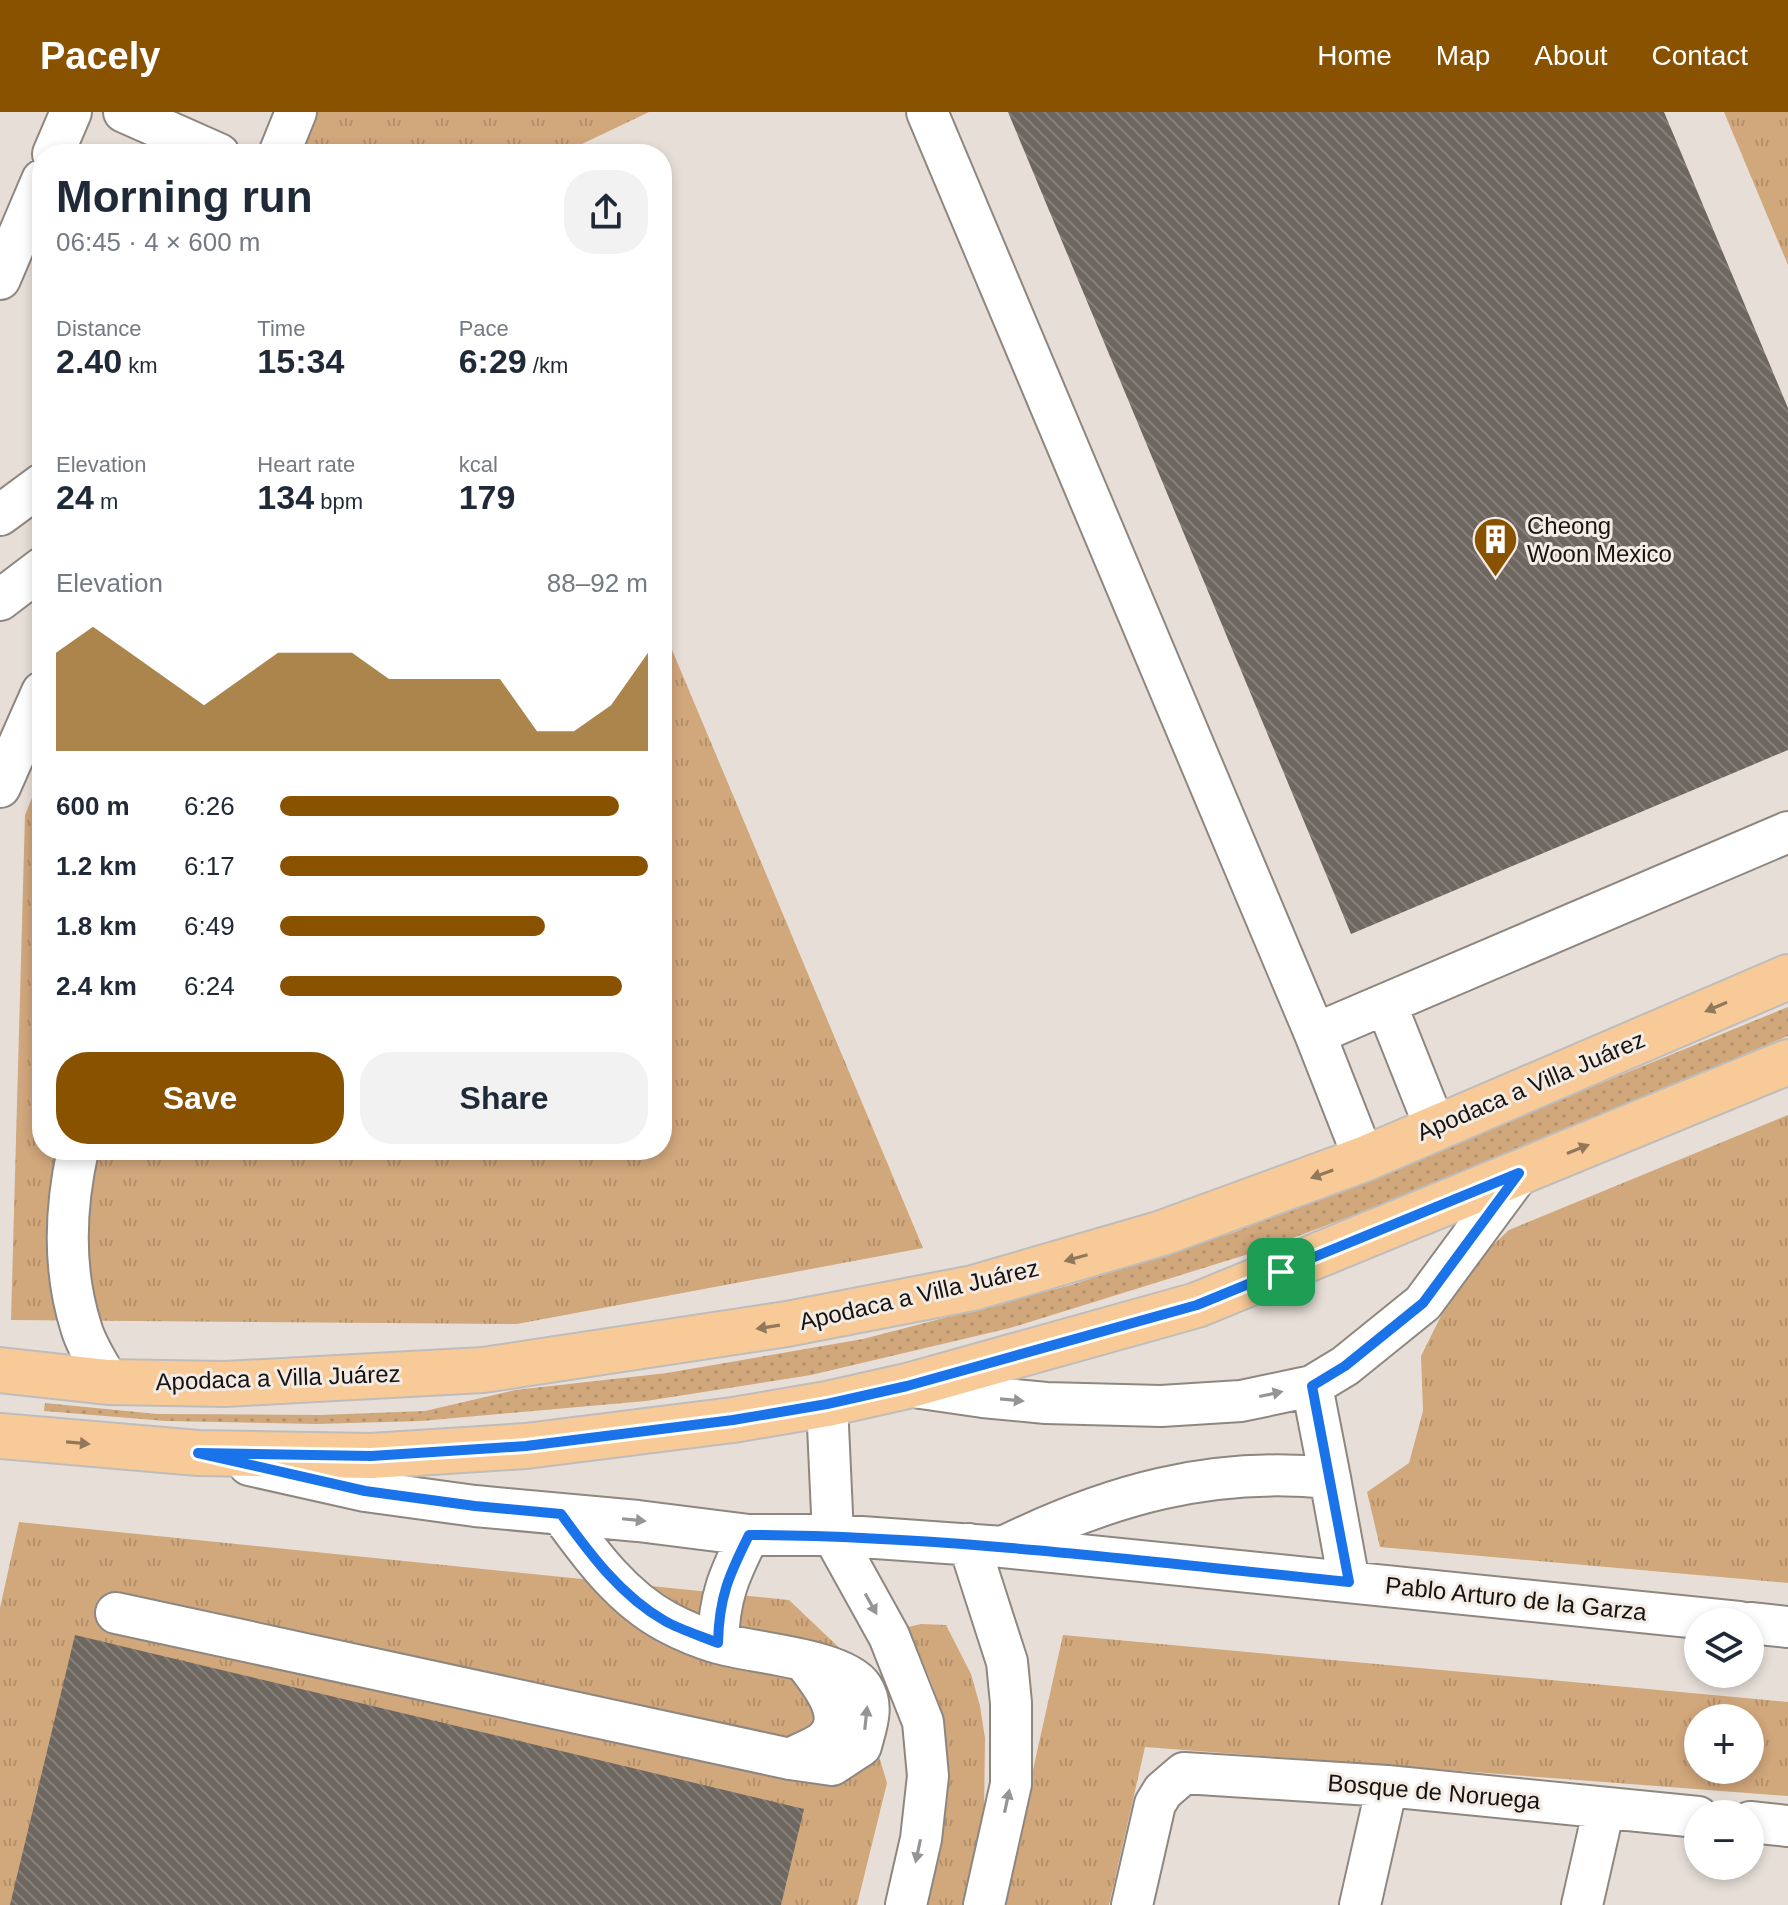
<!DOCTYPE html>
<meta charset="utf-8">
<style>
body{margin:0;font-family:Arial,sans-serif;background:#f2f2f3;color:#1f2937;height:100vh;display:flex;flex-direction:column;font-size:30px;white-space:nowrap}
*{box-sizing:border-box;margin:0}
p{font-size:26px;color:#747a83}
.icon{flex:none;width:44px;height:44px;fill:none;stroke:currentColor;stroke-width:2;stroke-linecap:round;stroke-linejoin:round}
.map{position:relative;flex:1;overflow:hidden}
.sheet{position:absolute;left:32px;top:32px;width:640px;height:1016px;display:flex;flex-direction:column;background:#fff;border-radius:32px;box-shadow:0 4px 12px #0003}
.sheet>*{flex:none}
.buttons{position:absolute;left:1684px;top:1496px;display:grid;gap:16px}
.buttons a{display:grid;place-items:center;width:80px;height:80px;border-radius:50%;background:#fff;box-shadow:0 4px 12px #0003;font-size:40px}
.pin{position:absolute;display:grid;place-items:center;width:68px;height:68px;color:#fff;margin:-34px;border-radius:16px;box-shadow:0 4px 12px #0006}
.round{display:grid;place-items:center;flex:none;width:84px;height:84px;border-radius:32px;background:#f2f2f3}
.headline{display:flex;align-items:center;justify-content:space-between;height:136px;padding:0 24px}
h1{font-size:44px;font-weight:700;line-height:60px}
.stats{display:grid;grid-template-columns:repeat(3,1fr);gap:12px;height:136px;padding:8px 24px}
.stats div{display:grid;align-content:center}
.stats b{font-size:34px;font-weight:700}
.stats small{font-size:22px;font-weight:400}
.stats p{font-size:22px}
.chart{height:224px;padding:16px 24px}
.chart p{display:flex;justify-content:space-between}
.chart svg{width:100%;height:144px;margin-top:8px;fill:#885201;opacity:.7}
.primary-button{display:flex;gap:16px;margin-top:auto;padding:16px 24px}
.primary-button a{flex:1;height:92px;border-radius:32px;background:#885201;color:#fff;font-size:32px;font-weight:700;line-height:92px;text-align:center}
.primary-button a+a{background:#f2f2f3;color:#1f2937}
ul{padding:0 24px;list-style:none;font-size:26px}
li{display:grid;grid-template-columns:128px 96px 1fr;align-items:center;height:60px}
li i{height:20px;border-radius:10px;background:#885201}
header{display:flex;align-items:center;gap:48px;box-sizing:border-box;height:112px;padding:0 40px;background:#885201;color:#fff}
header strong{font-size:38px}
nav{display:flex;gap:44px;margin-inline-start:auto;font-size:28px}
.map>svg:first-child{display:block}
.grass{fill:url(#grass-tufts);fill-rule:evenodd}
.park{fill:url(#park-dots)}
.building{fill:url(#building-back-hatch)}
.lines{fill:none;stroke-linecap:round;stroke-linejoin:round}
.minor-casing{stroke:#8e8780;stroke-width:44}
.major-casing{stroke:#bebdbc;stroke-width:48}
.minor{stroke:#fff;stroke-width:40}
.major{stroke:#f7ca97;stroke-width:44}
.oneway{fill:#92785a}
.oneway2{fill:#969593}
.route-casing{stroke:#fff;stroke-width:16}
.route{stroke:#1a73e8;stroke-width:10}
.labels{text-anchor:middle;stroke-width:6;stroke-linejoin:round;paint-order:stroke}
.poi-label{font-size:24px;fill:#161310;stroke:#f4ece4;text-anchor:start}
.street-label{font-size:24px;fill:#161310;stroke:#f4ece4}
</style>
<header>
<strong>Pacely</strong>
<nav><a>Home</a><a>Map</a><a>About</a><a>Contact</a></nav>
</header>
<div class="map">
<svg width="1788" height="1793" viewBox="0 0 1788 1793">
<defs>
<pattern id="grass-tufts" width="24" height="20" patternUnits="userSpaceOnUse" patternTransform="scale(2)"><rect width="24" height="20" fill="#d1a77c"/><path d="M3 7l-1-3M5 7V3M7 7l1-3M15 17l-1-3M17 17v-4M19 17l1-3" fill="none" stroke="#b38f6a"/></pattern>
<pattern id="park-dots" width="8" height="8" patternUnits="userSpaceOnUse" patternTransform="scale(2)"><rect width="8" height="8" fill="#d1a77c"/><path d="M2 2h.1M6 6h.1" fill="none" stroke="#b38f6a" stroke-width="1.8" stroke-linecap="round"/></pattern>
<pattern id="building-back-hatch" width="6" height="6" patternUnits="userSpaceOnUse" patternTransform="scale(2)"><rect width="6" height="6" fill="#6e6760"/><path d="M-1 5l2 2M0 0l6 6M5-1l2 2" fill="none" stroke="#847f7a"/></pattern>
</defs>
<rect width="100%" height="100%" fill="#e7dfd7"/>
<path class="grass" d="M307,0H649L561,42H290Z
M1724,0H1788V153Z
M662,514L923,1136L517,1212L11,1208L25,703L42,661V1038H662Z
M1788,1003V1471L1380,1435L1367,1380L1409,1351L1423,1299L1421,1244L1462,1162L1509,1118Z
M19,1410L789,1488L849,1545L887,1671L857,1793H0V1496Z
M921,1512L946,1513L971,1562L980,1594L985,1626L984,1703L964,1793H924C939,1728 958,1663 940,1597C933,1569 918,1542 908,1515Z
M1063,1523L1788,1590V1684L1145,1635L1109,1793H1003ZM1698,1606H1750V1658H1698Z"/>
<path class="park" d="M1788,895V924L1432,1074L1255,1140L1010,1216L811,1263L646,1289L421,1309L316,1312L166,1309L44,1299L45,1291L157,1302L320,1303L425,1299L515,1278L667,1261L863,1227L1071,1173L1235,1120Z"/>
<path class="building" d="M1008,0H1664L1788,296V638L1351,822Z
M75,1523L804,1697L781,1793H10Z"/>
<g class="lines">
<defs>
<path id="minor" d="M124,0L219,42
M927,0L1315,922L1364,1047
M53,42L71,0
M279,42L296,0
M0,167L42,68
M0,403L42,372
M0,488L42,456
M0,675L42,580
M1386,892L1435,1015
M1315,922L1788,720
M78,1038C65,1096 63,1158 81,1215C86,1234 99,1252 108,1270
M907,1274L983,1285L1046,1291L1161,1294L1241,1289L1312,1274L1345,1254L1423,1191L1519,1061
M1312,1274L1330,1366
M827,1292L833,1423L889,1524L923,1610L928,1664L921,1727L906,1793
M249,1353L365,1379L475,1394L638,1409L749,1423H833L1003,1435L1739,1510
M969,1432L1007,1550L1011,1591V1672L984,1793
M1003,1435C1109,1383 1211,1354 1330,1366L1349,1470
M116,1501L790,1647L832,1653L861,1634C866,1614 875,1594 862,1575C843,1547 752,1541 718,1531C701,1526 682,1518 667,1510C622,1486 590,1442 561,1402
M1750,1511L1788,1515
M718,1531C719,1485 729,1463 749,1423
M790,1647C800,1641 816,1636 824,1629C851,1605 820,1570 805,1550
M1750,1710L1788,1714
M1132,1793L1155,1692L1163,1679L1184,1661L1387,1674L1698,1705
M1360,1793L1387,1674
M1582,1793L1604,1696"/>
<path id="major" d="M0,1258L108,1270L225,1272L483,1258L787,1212L973,1176L1162,1121L1364,1047L1788,865
M0,1324L198,1341L371,1344L526,1334L733,1308L827,1292L907,1274L1197,1193L1788,950"/>
</defs>
<use href="#minor" class="minor-casing"/>
<use href="#major" class="major-casing"/>
<use href="#minor" class="minor"/>
<use href="#major" class="major"/>
</g>
<defs><path id="oneway-solid" d="M-6-.8H1V-3.2L6.5 0L1 3.2V.8H-6Z" transform="scale(2)"/></defs>
<g class="oneway">
<use href="#oneway-solid" transform="translate(1716 895) rotate(157)"/>
<use href="#oneway-solid" transform="translate(1578 1037) rotate(-22)"/>
<use href="#oneway-solid" transform="translate(1322 1062) rotate(160)"/>
<use href="#oneway-solid" transform="translate(1076 1146) rotate(164)"/>
<use href="#oneway-solid" transform="translate(768 1215) rotate(171)"/>
<use href="#oneway-solid" transform="translate(78 1331) rotate(5)"/>
</g>
<g class="oneway2">
<use href="#oneway-solid" transform="translate(1271 1282) rotate(-12)"/>
<use href="#oneway-solid" transform="translate(1012 1288) rotate(5)"/>
<use href="#oneway-solid" transform="translate(634 1408) rotate(6)"/>
<use href="#oneway-solid" transform="translate(871 1492) rotate(61)"/>
<use href="#oneway-solid" transform="translate(866 1606) rotate(-84)"/>
<use href="#oneway-solid" transform="translate(1007 1689) rotate(-78)"/>
<use href="#oneway-solid" transform="translate(918 1739) rotate(102)"/>
</g>
<g class="lines">
<defs>
<path id="route" d="M1519,1061L1423,1191L1345,1254L1312,1274L1349,1470C1150,1450 950,1424 749,1423C729,1463 719,1485 718,1531C701,1524 681,1518 665,1509C621,1484 590,1442 561,1402L475,1394L365,1379L198,1341L371,1344L526,1334L733,1308L827,1292L907,1274L1197,1193Z"/>
</defs>
<use href="#route" class="route-casing"/>
<use href="#route" class="route"/>
</g>
<defs>
<symbol id="building-pin" viewBox="-11 -11 22 30"><path d="M0 17L-7.5 6A9.5 9.5 0 1 1 7.5 6Z" fill="#885201" stroke="#f4ece4"/><path d="M-4-6H4V6H1V3H-1V6H-4ZM-2.5-4.3h1.7v1.8h-1.7ZM.8-4.3h1.7v1.8H.8ZM-2.5-1h1.7V.8h-1.7ZM.8-1h1.7V.8H.8Z" fill="#fff"/></symbol>
</defs>
<g fill-rule="evenodd">
<use href="#building-pin" x="1470" y="402" width="51" height="69"/>
</g>
<g class="labels">
<g class="poi-label">
<text x="1527" y="422">Cheong<tspan x="1527" dy="28">Woon Mexico</tspan></text>
</g>
<g class="street-label">
<text transform="translate(1531 974) rotate(-23)" y="8">Apodaca a Villa Juárez</text>
<text transform="translate(919 1183) rotate(-13)" y="8">Apodaca a Villa Juárez</text>
<text transform="translate(278 1266) rotate(-2)" y="8">Apodaca a Villa Juárez</text>
<text transform="translate(1516 1487) rotate(6)" y="8">Pablo Arturo de la Garza</text>
<text transform="translate(1434 1680) rotate(5)" y="8">Bosque de Noruega</text>
</g>
</g>
</svg>
<div class="buttons">
<a><svg class="icon" aria-label="layers" viewBox="0 0 24 24"><path d="M12 4l9 5-9 5-9-5zM3 14l9 5 9-5"/></svg></a>
<a>+</a>
<a>−</a>
</div>
<div class="pin" style="left:1281px;top:1160px;background:#1e9e55"><svg class="icon" aria-label="arrive" viewBox="0 0 24 24"><path d="M6 21V4h12l-3 4 3 4H6"/></svg></div>
<section class="sheet">
<div class="headline"><div><h1>Morning run</h1><p>06:45 · 4 × 600 m</p></div><a class="round"><svg class="icon" aria-label="share" viewBox="0 0 24 24"><path d="M12 15V3M7 8l5-5 5 5M5 13v7h14v-7"/></svg></a></div>
<div class="stats">
<div><p>Distance</p><b>2.40<small> km</small></b></div>
<div><p>Time</p><b>15:34</b></div>
<div><p>Pace</p><b>6:29<small> /km</small></b></div>
</div>
<div class="stats">
<div><p>Elevation</p><b>24<small> m</small></b></div>
<div><p>Heart rate</p><b>134<small> bpm</small></b></div>
<div><p>kcal</p><b>179</b></div>
</div>
<div class="chart"><p><span>Elevation</span>88–92 m</p>
<svg viewBox="0 0 160 44" preserveAspectRatio="none"><path d="M0 44V14L10 6L20 14L30 22L40 30L50 22L60 14L70 14L80 14L90 22L100 22L110 22L120 22L130 38L140 38L150 30L160 14V44z"/></svg>
</div>
<ul>
<li><b>600 m</b>6:26<i style="width:92%"></i></li>
<li><b>1.2 km</b>6:17<i style="width:100%"></i></li>
<li><b>1.8 km</b>6:49<i style="width:72%"></i></li>
<li><b>2.4 km</b>6:24<i style="width:93%"></i></li>
</ul>
<div class="primary-button"><a>Save</a><a>Share</a></div>
</section>
</div>
